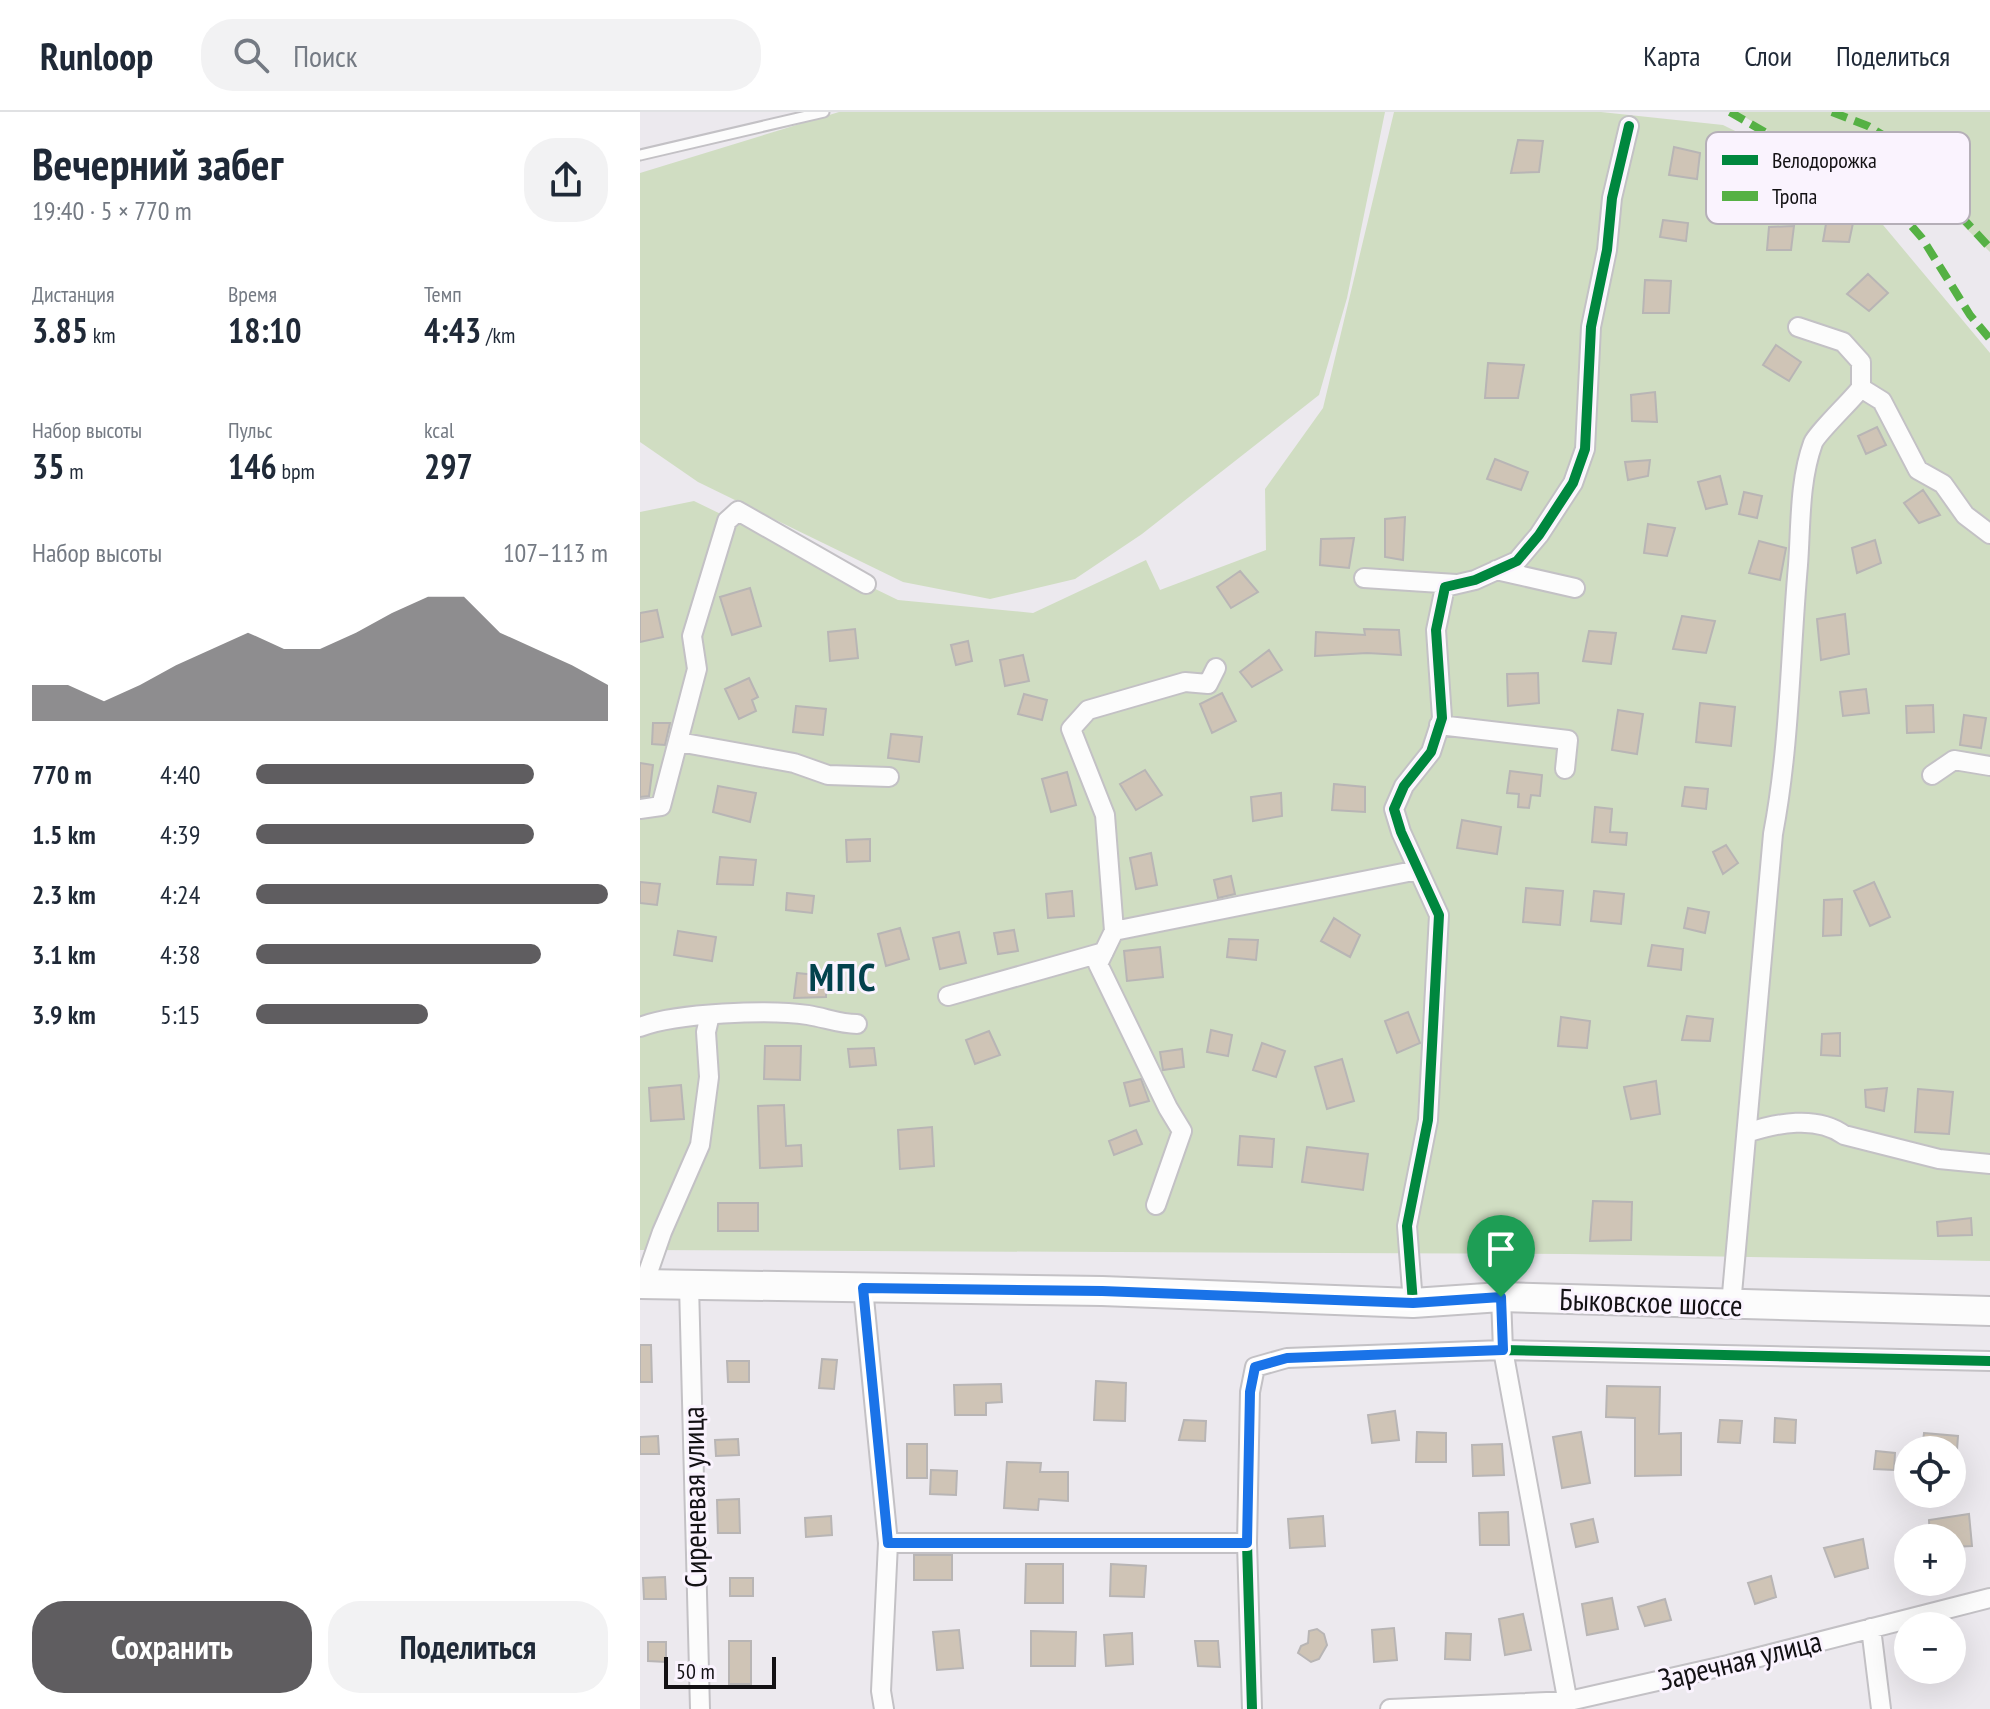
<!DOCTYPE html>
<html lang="ru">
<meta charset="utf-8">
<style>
body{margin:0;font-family:"PT Sans Narrow",sans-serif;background:#f2f2f3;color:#1f2937;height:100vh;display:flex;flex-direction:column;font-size:30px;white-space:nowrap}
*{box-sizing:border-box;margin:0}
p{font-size:26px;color:#747a83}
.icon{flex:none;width:44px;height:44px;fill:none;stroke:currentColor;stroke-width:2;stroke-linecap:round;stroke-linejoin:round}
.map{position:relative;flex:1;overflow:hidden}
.panel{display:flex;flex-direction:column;background:#fff;width:640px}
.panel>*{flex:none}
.buttons{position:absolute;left:1254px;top:1324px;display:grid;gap:16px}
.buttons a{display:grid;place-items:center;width:72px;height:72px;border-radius:50%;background:#fff;box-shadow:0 8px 32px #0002;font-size:40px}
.scale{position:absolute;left:24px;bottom:20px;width:112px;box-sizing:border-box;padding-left:8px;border:4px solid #131114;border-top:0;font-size:22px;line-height:28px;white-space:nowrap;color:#131114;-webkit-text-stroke:6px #faf3fe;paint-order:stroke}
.pin{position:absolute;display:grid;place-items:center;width:68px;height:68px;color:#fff;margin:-82px -34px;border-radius:50% 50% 50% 0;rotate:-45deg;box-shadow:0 0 8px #0007}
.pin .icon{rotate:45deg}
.round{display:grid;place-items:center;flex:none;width:84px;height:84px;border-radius:32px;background:#f2f2f3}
.summary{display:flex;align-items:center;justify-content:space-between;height:136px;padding:0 32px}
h1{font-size:44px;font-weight:800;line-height:60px}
.metrics{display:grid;grid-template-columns:repeat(3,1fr);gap:12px;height:136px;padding:8px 32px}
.metrics div{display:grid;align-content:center}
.metrics b{font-size:34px;font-weight:800}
.metrics small{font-size:22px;font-weight:400}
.metrics p{font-size:22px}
.chart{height:224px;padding:16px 32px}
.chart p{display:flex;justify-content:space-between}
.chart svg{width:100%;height:144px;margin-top:8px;fill:#5f5d60;opacity:.7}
.action{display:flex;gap:16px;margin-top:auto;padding:16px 32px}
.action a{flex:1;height:92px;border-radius:32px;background:#5f5d60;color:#fff;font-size:32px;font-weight:800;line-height:92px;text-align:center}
.action a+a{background:#f2f2f3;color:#1f2937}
ul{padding:0 32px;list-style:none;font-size:26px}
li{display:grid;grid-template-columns:128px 96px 1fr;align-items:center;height:60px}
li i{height:20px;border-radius:10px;background:#5f5d60}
header{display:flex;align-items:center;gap:48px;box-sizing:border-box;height:112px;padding:0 40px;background:#fff;border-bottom:2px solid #e0e1e3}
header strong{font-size:38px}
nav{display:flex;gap:44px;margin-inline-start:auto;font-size:28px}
.search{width:560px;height:72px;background:#f2f2f3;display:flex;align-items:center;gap:20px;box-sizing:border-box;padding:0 28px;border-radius:32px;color:#747a83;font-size:30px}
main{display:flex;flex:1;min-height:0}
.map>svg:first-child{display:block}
.green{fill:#d0ddc2}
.building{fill:#cfc4b6;stroke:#b8b5b5;stroke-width:2}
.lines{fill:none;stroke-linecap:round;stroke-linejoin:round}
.service-casing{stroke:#c3c1c5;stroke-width:13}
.minor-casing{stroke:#c3c1c5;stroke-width:22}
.primary-casing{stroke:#c3c1c5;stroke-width:32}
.service{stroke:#fcfcfc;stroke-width:9}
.minor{stroke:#fcfcfc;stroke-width:18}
.primary{stroke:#fcfcfc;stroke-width:28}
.quiet{stroke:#55b144;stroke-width:8;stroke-dasharray:16 8;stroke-linecap:butt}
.cycleway-casing{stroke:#faf3fe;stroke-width:15}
.cycleway{stroke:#00873e;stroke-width:10}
.route-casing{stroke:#fff;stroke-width:16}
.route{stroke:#1a73e8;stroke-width:10}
.labels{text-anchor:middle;stroke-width:6;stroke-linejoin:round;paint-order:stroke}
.street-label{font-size:30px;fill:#131114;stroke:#faf3fe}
.district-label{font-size:38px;font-weight:bold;letter-spacing:2px;fill:#03424d;stroke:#faf3fe}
.key{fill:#faf3fe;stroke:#b5afb8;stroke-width:2}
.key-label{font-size:22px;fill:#131114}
</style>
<header>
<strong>Runloop</strong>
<div class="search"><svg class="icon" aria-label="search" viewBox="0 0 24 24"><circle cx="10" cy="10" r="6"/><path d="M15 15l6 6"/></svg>Поиск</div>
<nav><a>Карта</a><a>Слои</a><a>Поделиться</a></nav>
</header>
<main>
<section class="panel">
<div class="summary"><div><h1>Вечерний забег</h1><p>19:40 · 5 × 770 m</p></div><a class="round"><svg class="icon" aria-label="share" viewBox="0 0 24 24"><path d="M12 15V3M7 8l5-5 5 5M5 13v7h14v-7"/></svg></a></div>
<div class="metrics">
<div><p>Дистанция</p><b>3.85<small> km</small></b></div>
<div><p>Время</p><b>18:10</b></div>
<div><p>Темп</p><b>4:43<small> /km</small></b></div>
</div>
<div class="metrics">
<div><p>Набор высоты</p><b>35<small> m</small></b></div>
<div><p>Пульс</p><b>146<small> bpm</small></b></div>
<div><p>kcal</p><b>297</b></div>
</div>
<div class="chart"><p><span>Набор высоты</span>107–113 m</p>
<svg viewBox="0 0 160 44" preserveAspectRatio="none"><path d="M0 44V33L10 33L20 38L30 33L40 27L50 22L60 17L70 22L80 22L90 17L100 11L110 6L120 6L130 17L140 22L150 27L160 33V44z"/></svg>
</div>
<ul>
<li><b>770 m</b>4:40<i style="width:79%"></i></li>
<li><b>1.5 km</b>4:39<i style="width:79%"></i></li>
<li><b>2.3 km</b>4:24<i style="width:100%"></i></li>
<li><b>3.1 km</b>4:38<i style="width:81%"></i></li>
<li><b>3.9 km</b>5:15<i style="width:49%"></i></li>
</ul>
<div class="action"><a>Сохранить</a><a>Поделиться</a></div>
</section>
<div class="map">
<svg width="1350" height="1597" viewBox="0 0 1350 1597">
<rect width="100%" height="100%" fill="#ece9ee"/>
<path class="green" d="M199,0H745L707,186L679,283L502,422L435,467L350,487L263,470L58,370L0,330V61Z
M754,0H961L1083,13L1213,77L1350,241V1149L929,1142L0,1138V400L54,389L258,488L393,501L506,448L520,478L626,438L625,377L683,296Z
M1088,0H1350V140L1277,68L1251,51L1194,60L1100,2Z"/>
<path class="building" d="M878,28L903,29L899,60L871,61Z
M1034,35L1060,41L1057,67L1029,63Z
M1187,106L1213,111L1209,130L1183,129Z
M1023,108L1048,111L1046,129L1020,125Z
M1154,114L1151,138H1127L1129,115Z
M1228,162L1248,181L1229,199L1207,182Z
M1005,168L1031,169L1029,201H1003Z
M1136,233L1161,250L1149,269L1123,253Z
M848,251L884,253L878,286H845Z
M1015,280L1017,310L992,309L991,283Z
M1237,315L1246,333L1226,342L1218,324Z
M855,347L888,360L881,378L847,367Z
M1010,348L1008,364L988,368L985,350Z
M1080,364L1087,392L1066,397L1058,370Z
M1283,378L1300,403L1279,411L1264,391Z
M1104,380L1122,384L1117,406L1099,402Z
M765,405L763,448L745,445V407Z
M1008,412L1035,416L1027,444L1004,441Z
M714,426L709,456L680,453L681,427Z
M1235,428L1241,451L1217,461L1212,436Z
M1119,429L1146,436L1140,468L1109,461Z
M600,459L618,480L591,496L577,475Z
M110,476L121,514L92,523L80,485Z
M17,498L23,525L0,530V501Z
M1205,502L1209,542L1181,548L1177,507Z
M1042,504L1075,509L1066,541L1033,537Z
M215,517L218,546L190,549L188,520Z
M724,517L759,518L761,543L727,541L675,544L676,520L725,523Z
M949,519L976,521L971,552L943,549Z
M328,529L332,549L316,553L311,533Z
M629,538L642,558L612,575L600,560Z
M383,543L389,569L365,574L360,548Z
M898,561L899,591L868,594L867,562Z
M109,566L118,585L112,588L116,599L99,607L85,577Z
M1226,577L1229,601L1203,604L1200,580Z
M582,581L596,609L572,621L560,592Z
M384,582L407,588L402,608L378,602Z
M1060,591L1095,595L1091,634L1056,630Z
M1293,593L1294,620L1267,621L1266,594Z
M156,594L186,597L183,623L153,620Z
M978,598L1003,602L997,642L972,638Z
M1324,603L1346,606L1341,636L1320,633Z
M13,611H30L25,633L12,632Z
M251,622L282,625L279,650L248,646Z
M0,651L13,653L9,684L0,685Z
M505,658L522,683L496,698L480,672Z
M870,659L902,663L900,684L891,683L889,696L878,695L879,682L867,681Z
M427,660L436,693L411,700L402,667Z
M694,672L725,675V700L692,698Z
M78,674L116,681L110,710L73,700Z
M1045,675L1068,677L1066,697L1042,694Z
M641,681L642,704L613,709L611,685Z
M955,695L972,697L970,720L987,721L986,733L952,730Z
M822,708L861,715L857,742L817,736Z
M230,727V749L207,750L206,728Z
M1086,733L1098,751L1083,762L1073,740Z
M511,741L517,773L496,777L490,746Z
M80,745L116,748L113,773L77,772Z
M591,764L595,782L578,786L574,768Z
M0,770L20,772L17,793L0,791Z
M1234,770L1250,805L1230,814L1214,779Z
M886,776L923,779L920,813L883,810Z
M432,779L434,804L408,806L406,782Z
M954,779L984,782L981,812L951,809Z
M147,781L174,784L172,801L146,798Z
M1202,787L1201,823L1183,824L1184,788Z
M1048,796L1069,800L1065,821L1044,816Z
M694,806L720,823L710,845L681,829Z
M260,816L269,847L246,854L238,822Z
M374,818L378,839L358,842L354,821Z
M38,819L76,825L72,849L34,843Z
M319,820L326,851L300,857L293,826Z
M589,827L618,828L616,848L587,845Z
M1012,833L1043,837L1041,858L1008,854Z
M520,835L523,865L487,869L484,839Z
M157,861L186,864V885L154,886Z
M768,900L780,931L757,941L745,909Z
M1047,904L1073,907L1070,929L1042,928Z
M921,905L950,909L947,936L918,934Z
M571,918L592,923L588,944L567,940Z
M349,919L360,943L335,952L326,928Z
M1200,921V944L1181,943L1182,922Z
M622,931L645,939L636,965L613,958Z
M125,934H161L160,968L124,967Z
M234,936L236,953L210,955L208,937Z
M542,937L544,955L523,958L520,940Z
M702,947L714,989L687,997L675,955Z
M501,967L509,989L490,994L484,971Z
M1016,969L1020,1002L991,1007L984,975Z
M41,973L44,1007L11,1009L9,976Z
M1247,976L1244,999L1226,995L1225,978Z
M1278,977L1313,980L1309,1022L1275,1020Z
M144,993L146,1034L161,1033L162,1054L120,1056L118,994Z
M292,1015L294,1054L260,1057L258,1018Z
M496,1018L502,1032L474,1043L469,1029Z
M600,1024L634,1027L632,1055L598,1053Z
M667,1035L728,1042L723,1078L662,1070Z
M953,1089L992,1090L991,1128L950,1129Z
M78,1091H118V1119H78Z
M1331,1106L1332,1123L1298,1124L1297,1110Z
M0,1233H11L12,1270H0Z
M182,1247L197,1248L194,1277L179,1276Z
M87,1249H109V1270H88Z
M456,1269L486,1271L485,1309L454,1308Z
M361,1272L362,1290L346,1291V1303H315L314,1273Z
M967,1274L1020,1275L1019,1322L1041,1321V1363L995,1364V1306L966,1305Z
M755,1299L759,1328L732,1331L728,1303Z
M1135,1306L1156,1308L1155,1331L1134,1330Z
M544,1308L566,1309L565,1329L539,1328Z
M1080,1308L1102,1309L1100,1331L1078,1330Z
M777,1320L806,1321V1350H776Z
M941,1320L950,1371L922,1376L913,1325Z
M1284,1321L1318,1324L1317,1338H1282Z
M18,1324L19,1342H0V1325Z
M98,1327L99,1343L76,1344L75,1328Z
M267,1332H287V1366H267Z
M862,1332L864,1363L833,1364L832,1333Z
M1236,1339L1255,1341L1254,1358L1234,1357Z
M367,1350L401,1351L400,1360H428V1389L399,1387L398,1398L364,1396Z
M291,1358L317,1359L316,1383L290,1382Z
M99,1387L100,1421H78L77,1388Z
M868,1400L869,1433H840L839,1401Z
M1329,1402L1332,1434L1312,1435V1426H1290L1289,1408Z
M191,1404L192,1423L166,1425L165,1406Z
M683,1404L685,1434L650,1436L648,1407Z
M953,1407L958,1430L936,1435L931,1412Z
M1223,1427L1228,1456L1195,1465L1184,1436Z
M274,1443H312V1468H274Z
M386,1452H423V1491H385Z
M471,1452L506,1454L504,1485L470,1484Z
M1131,1464L1136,1485L1115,1492L1108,1471Z
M25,1465L26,1487H4L3,1466Z
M90,1466H113V1484H90Z
M972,1486L978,1517L947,1523L942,1492Z
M1025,1487L1031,1508L1005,1514L998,1495Z
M883,1502L891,1538L865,1543L859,1507Z
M754,1516L757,1548L734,1550L732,1518Z
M677,1517L684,1522L687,1533L679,1547L671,1550L658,1541L661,1534L668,1531L669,1519Z
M319,1518L323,1556L297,1558L293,1520Z
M391,1519L436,1520L435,1554H391Z
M492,1521L493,1552L466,1554L464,1523Z
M806,1521L831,1522L830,1548L805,1547Z
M89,1529H111V1572H89Z
M555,1529H578L580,1555L558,1554Z
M8,1530H26V1550L8,1549Z"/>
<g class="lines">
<defs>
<path id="service" d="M0,43L184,0"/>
<path id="minor" d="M1158,215L1203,230L1221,250V276L1242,289L1278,358L1303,372L1325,403L1350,422
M856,458L935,476
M724,466L816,472
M799,613L928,628L925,657
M39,630L154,651L188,663L249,665
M1292,663L1314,648L1350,654
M0,697L21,694L57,557L52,524L87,409L98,399L226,472
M474,819L465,703L431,617L448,598L545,570L568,572L576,556
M308,884L464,840
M0,915C35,901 131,897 168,903C186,906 200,912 217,912
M1107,1021C1136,1011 1177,1003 1204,1023L1299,1047L1350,1052
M516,1093L542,1019L528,996L458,852L474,819L778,758
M4,1172L22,1120L60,1033L69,965L66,920L70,903
M49,1173L60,1597
M223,1176L248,1431L241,1579L244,1597
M861,1185L863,1238L929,1597
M773,1191L767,1114L788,1008L799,803L761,720L754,697L764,674L791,640L802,606L796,518L805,475L835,468L877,449L899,423L933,371L945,337L951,215L967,138L972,86L989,14
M1091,1193L1133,722C1150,633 1150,543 1158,453C1161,413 1159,370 1173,331C1177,321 1211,289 1221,276
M248,1431H607
M1231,1516L1241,1597
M612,1597L607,1431L610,1280L615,1255L647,1246L863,1238L1350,1249
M750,1597L929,1589L1088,1553L1350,1486"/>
<path id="primary" d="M0,1172L462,1179L773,1191L861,1185L1350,1199"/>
</defs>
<use href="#service" class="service-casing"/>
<use href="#minor" class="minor-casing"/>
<use href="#primary" class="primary-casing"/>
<use href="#service" class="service"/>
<use href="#minor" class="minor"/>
<use href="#primary" class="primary"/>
<path class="quiet" d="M1090,0L1256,96L1282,126L1330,203L1350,227
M1192,0L1228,14L1251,28L1350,136"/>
<defs>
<path id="cycleway" d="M773,1191L767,1114L788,1008L799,803L761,720L754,697L764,674L791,640L802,606L796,518L805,475L835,468L877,449L899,423L933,371L945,337L951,215L967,138L972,86L989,14
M612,1597L607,1431L610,1280L615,1255L647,1246L863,1238L1350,1249"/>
</defs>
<use href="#cycleway" class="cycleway-casing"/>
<use href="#cycleway" class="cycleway"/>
</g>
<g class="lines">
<defs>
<path id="route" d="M223,1176L462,1179L773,1191L861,1185L863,1238L647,1246L615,1255L610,1280L607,1431H248Z"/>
</defs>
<use href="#route" class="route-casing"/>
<use href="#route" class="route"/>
</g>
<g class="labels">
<g class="street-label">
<text transform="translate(1011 1191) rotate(2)" y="10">Быковское шоссе</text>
<text transform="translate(55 1385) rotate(-91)" y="10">Сиреневая улица</text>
<text transform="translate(1100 1549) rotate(-14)" y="10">Заречная улица</text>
</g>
<g class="district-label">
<text x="203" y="879">МПС</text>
</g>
</g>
<rect x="1066" y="20" width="264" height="92" rx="12" class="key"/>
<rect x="1082" y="43" width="36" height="10" fill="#00873e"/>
<rect x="1082" y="79" width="36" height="10" fill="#55b144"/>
<g class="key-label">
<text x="1132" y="56">Велодорожка</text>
<text x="1132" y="92">Тропа</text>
</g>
</svg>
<div class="buttons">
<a><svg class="icon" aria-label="locate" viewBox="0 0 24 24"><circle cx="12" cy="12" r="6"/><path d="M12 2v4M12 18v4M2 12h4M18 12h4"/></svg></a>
<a>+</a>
<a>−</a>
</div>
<div class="scale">50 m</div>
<div class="pin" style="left:861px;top:1185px;background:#1e9e55"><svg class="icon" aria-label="arrive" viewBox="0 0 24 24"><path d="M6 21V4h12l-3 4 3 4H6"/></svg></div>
</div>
</main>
